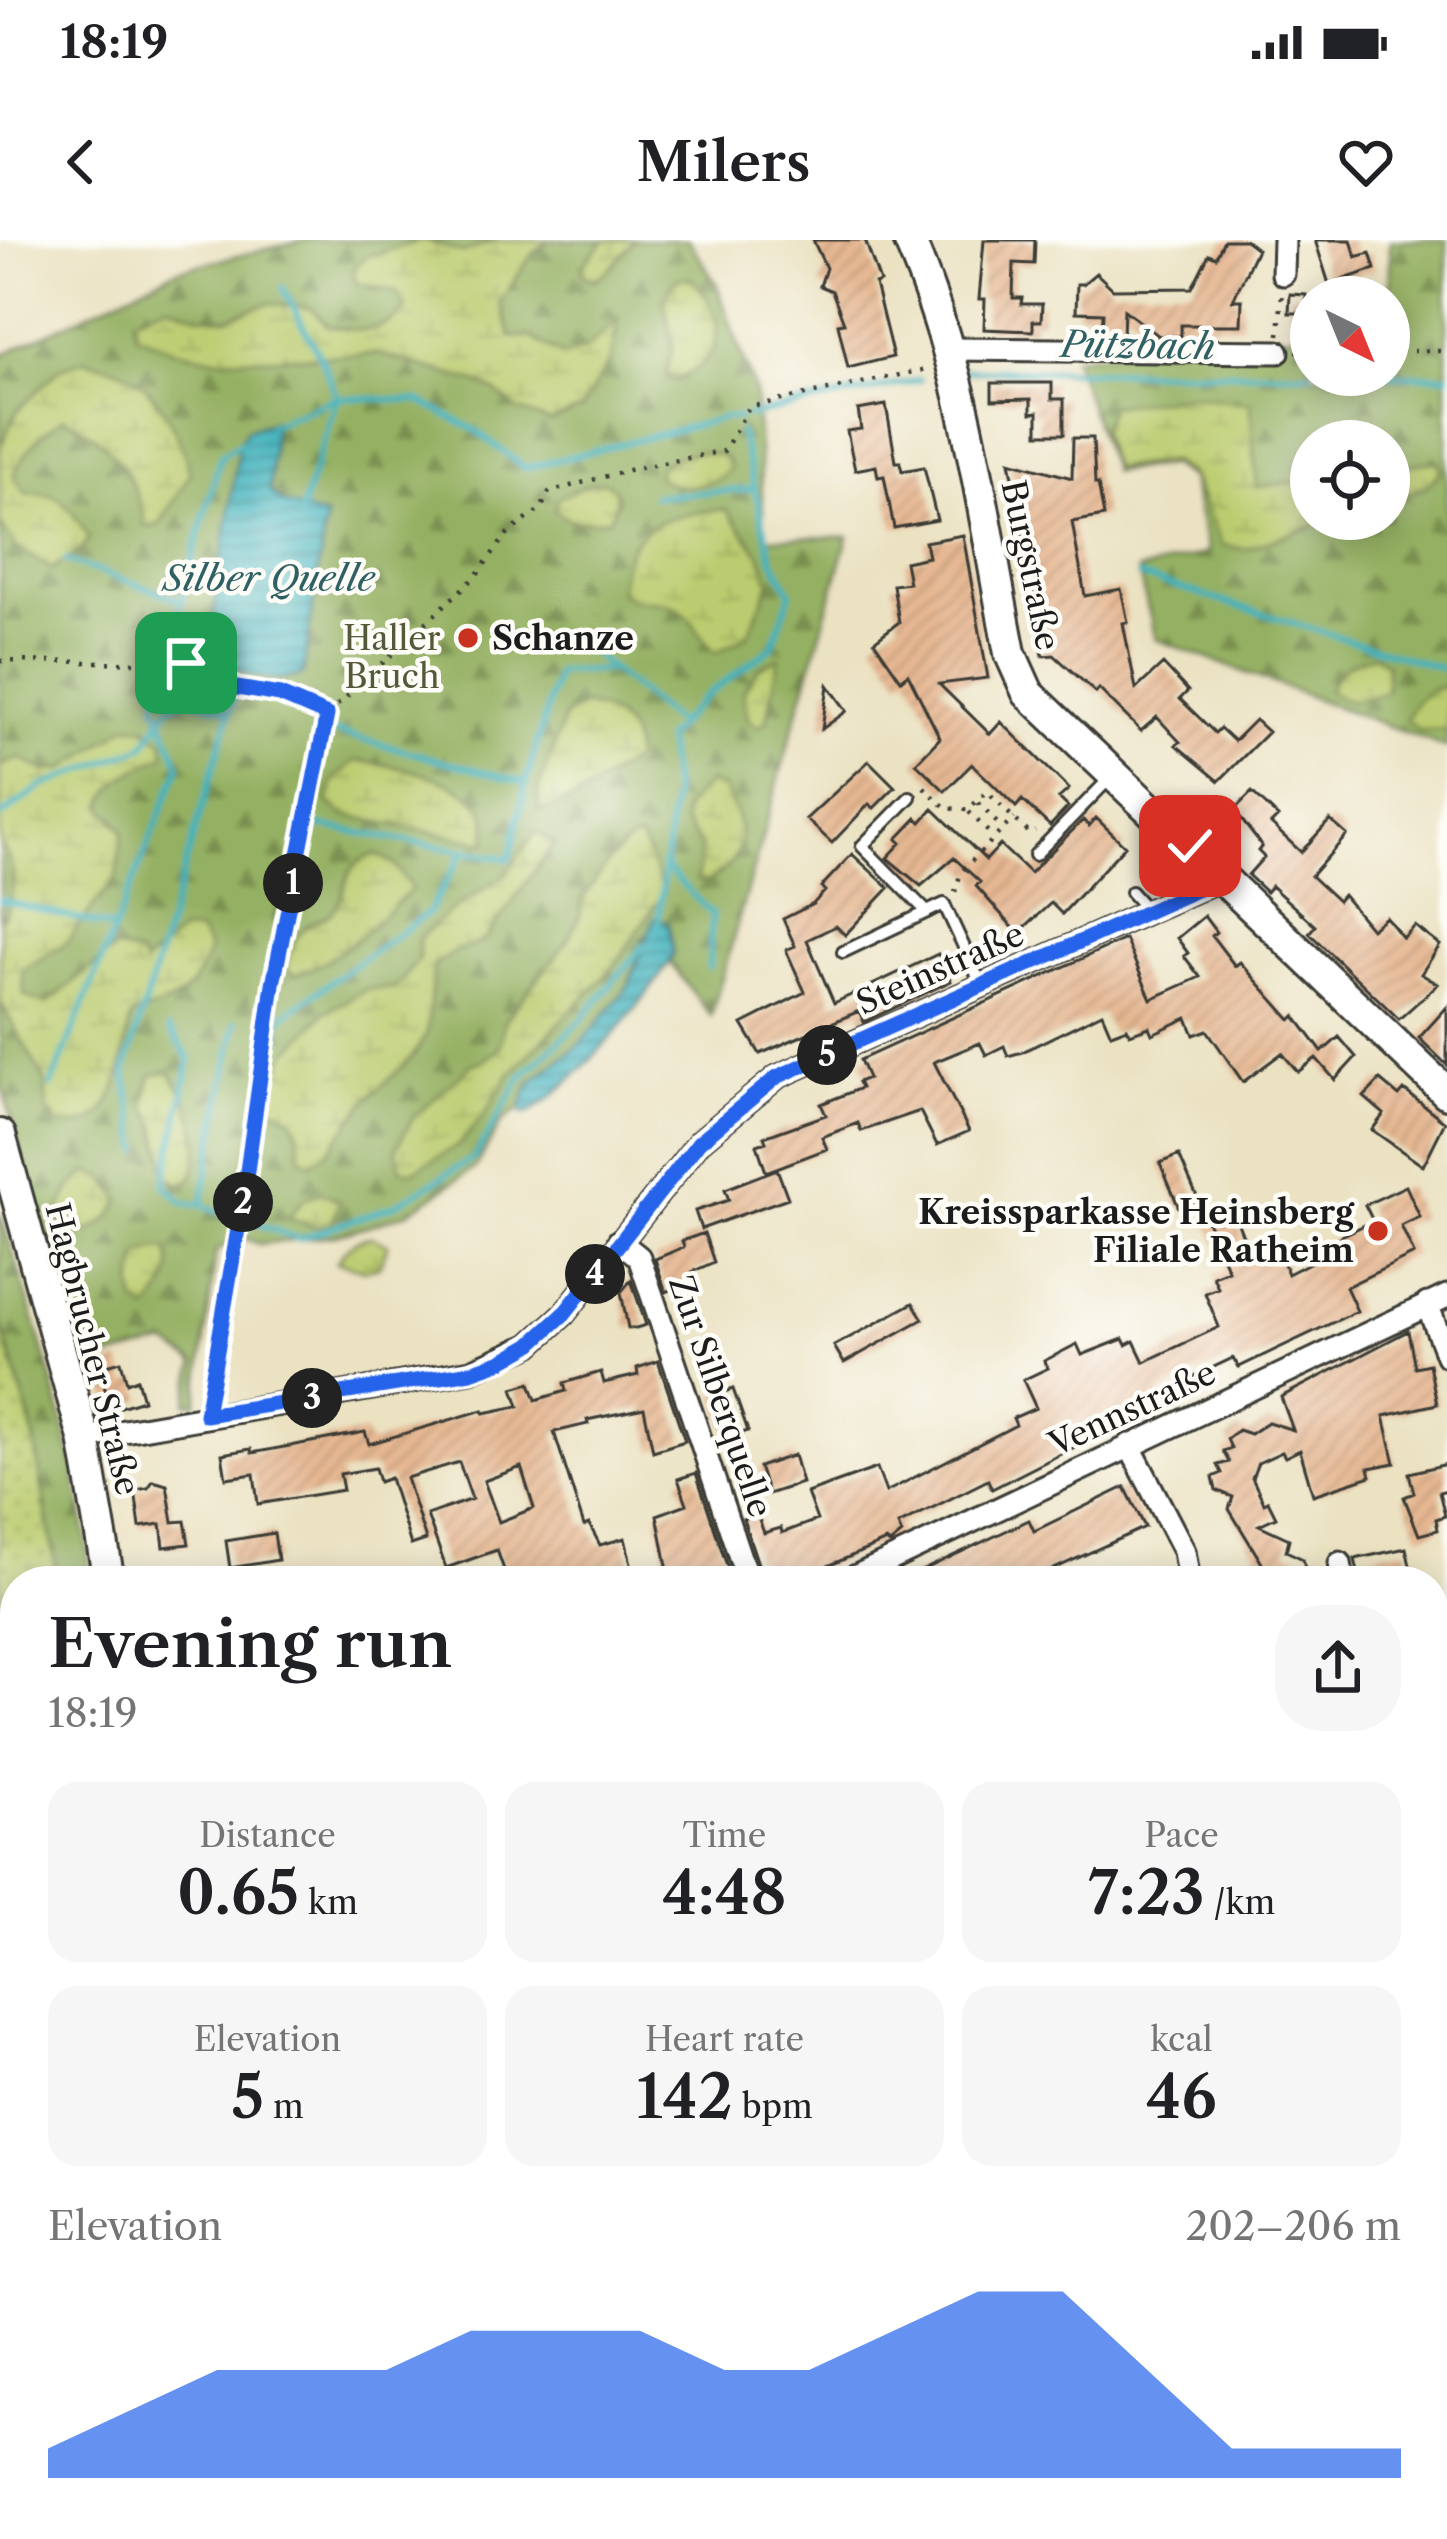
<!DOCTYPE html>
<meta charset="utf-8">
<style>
body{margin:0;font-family:"Libre Caslon Text",serif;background:#f6f6f6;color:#202124;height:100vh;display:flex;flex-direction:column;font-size:45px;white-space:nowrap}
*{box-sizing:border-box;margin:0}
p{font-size:39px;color:#757577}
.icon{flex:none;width:66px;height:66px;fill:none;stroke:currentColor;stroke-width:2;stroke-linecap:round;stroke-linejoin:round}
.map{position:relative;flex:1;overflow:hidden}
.details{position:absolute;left:0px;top:1326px;width:1449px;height:975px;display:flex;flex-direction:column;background:#fff;border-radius:48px 48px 0 0;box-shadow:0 6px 30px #0003}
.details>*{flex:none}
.needle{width:78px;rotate:137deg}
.controls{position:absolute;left:1290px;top:36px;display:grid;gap:24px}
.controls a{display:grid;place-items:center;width:120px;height:120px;border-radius:50%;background:#fff;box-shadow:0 6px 30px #0003;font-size:60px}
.pin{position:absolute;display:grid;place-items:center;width:102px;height:102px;color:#fff;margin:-51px;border-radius:24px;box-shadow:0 6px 18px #0006}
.km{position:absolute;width:60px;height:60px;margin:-30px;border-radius:50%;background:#222;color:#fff;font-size:33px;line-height:60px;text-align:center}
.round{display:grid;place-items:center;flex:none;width:126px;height:126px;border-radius:48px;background:#f6f6f6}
.summary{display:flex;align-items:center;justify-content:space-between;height:204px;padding:0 48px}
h1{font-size:66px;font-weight:600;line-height:90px}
.figures{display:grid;grid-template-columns:repeat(3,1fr);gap:18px;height:204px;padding:12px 48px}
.figures div{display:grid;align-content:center;border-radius:30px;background:#f6f6f6;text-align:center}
.figures b{font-size:60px;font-weight:600}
.figures small{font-size:33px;font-weight:400}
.figures p{font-size:33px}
.chart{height:336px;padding:24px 48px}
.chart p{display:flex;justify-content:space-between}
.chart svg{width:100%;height:216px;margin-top:12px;fill:#2563eb;opacity:.7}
.status{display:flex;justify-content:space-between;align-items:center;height:84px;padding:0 60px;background:#fff;direction:ltr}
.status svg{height:33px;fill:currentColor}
header{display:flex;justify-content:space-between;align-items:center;height:156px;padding:0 48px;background:#fff;font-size:54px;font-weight:600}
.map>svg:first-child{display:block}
.built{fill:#f5d2c2}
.grass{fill:url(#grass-dots);stroke:#6c7446;stroke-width:3}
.forest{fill:url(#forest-firs);stroke:#58663f;stroke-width:3;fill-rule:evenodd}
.wetland{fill:url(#wetland-marsh);stroke:#6c7446;stroke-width:3}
.water{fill:url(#water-rules);stroke:#30676c;stroke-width:3}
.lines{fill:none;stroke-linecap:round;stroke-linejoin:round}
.stream{stroke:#43b2bd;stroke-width:6}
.building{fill:url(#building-hatch);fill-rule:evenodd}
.lane-casing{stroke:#3b3a35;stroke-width:16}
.street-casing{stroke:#3b3a35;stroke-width:27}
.secondary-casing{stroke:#3b3a35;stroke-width:36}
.path{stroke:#3b3a35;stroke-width:4.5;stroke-dasharray:3 9;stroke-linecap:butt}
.lane{stroke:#fff;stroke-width:10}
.street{stroke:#fff;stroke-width:21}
.secondary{stroke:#fff;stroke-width:30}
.route-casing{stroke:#fff;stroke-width:24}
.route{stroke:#2563eb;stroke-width:15}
.poi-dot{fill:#c8321e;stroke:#fdfcf7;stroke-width:4.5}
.labels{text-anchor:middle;stroke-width:9;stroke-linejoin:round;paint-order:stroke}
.street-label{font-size:33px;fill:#1c1c1c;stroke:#fdfcf7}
.park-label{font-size:33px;fill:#545a39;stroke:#fdfcf7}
.poi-label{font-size:33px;font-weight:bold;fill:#1c1c1c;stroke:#fdfcf7;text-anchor:start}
.water-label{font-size:36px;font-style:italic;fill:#2e6064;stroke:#fdfcf7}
</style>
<div class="status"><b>18:19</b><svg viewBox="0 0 49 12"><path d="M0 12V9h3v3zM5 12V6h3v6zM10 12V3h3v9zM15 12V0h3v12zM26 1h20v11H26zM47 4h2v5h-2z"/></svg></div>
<header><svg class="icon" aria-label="back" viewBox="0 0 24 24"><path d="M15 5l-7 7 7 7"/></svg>Milers<svg class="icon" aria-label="heart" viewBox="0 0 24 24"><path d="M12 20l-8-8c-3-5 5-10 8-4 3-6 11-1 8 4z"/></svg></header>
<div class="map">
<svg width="1447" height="2299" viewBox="0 0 1447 2299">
<defs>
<pattern id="grass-dots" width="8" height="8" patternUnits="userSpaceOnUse" patternTransform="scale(3)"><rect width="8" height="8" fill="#bbcc6f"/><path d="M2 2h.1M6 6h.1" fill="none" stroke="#a0af60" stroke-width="1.8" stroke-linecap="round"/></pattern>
<pattern id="forest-firs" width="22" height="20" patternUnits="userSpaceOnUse" patternTransform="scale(3)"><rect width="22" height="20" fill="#94b062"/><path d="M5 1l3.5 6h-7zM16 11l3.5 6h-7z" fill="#788e50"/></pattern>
<pattern id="wetland-marsh" width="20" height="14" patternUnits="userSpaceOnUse" patternTransform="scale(3)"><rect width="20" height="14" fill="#bbcc6f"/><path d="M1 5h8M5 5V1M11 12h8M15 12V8" fill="none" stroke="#a0af60"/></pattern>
<pattern id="water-rules" width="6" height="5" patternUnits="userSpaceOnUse" patternTransform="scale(3)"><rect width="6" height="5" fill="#43b2bd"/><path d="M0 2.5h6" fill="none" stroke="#379099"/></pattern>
<pattern id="building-hatch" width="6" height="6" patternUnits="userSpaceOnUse" patternTransform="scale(3)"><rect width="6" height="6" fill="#e6b792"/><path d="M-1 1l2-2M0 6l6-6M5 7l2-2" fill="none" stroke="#c59d7d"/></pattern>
</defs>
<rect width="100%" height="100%" fill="#fdfcf7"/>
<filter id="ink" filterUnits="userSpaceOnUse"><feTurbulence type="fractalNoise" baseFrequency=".00833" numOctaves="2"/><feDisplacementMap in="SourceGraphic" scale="24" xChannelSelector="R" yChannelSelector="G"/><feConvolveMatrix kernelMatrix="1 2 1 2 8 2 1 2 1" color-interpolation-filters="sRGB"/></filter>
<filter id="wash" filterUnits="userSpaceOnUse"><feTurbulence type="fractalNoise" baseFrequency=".004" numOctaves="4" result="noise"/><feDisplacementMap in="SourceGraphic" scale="48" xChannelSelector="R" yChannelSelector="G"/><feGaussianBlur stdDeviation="2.7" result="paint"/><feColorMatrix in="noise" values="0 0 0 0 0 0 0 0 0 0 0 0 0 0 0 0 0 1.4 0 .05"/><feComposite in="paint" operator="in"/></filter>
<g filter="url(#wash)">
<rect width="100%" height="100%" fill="#ebe2c2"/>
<path class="built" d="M1434,2167H1447V2299H1023L1022,2286H1434Z"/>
<path class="grass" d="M0,1080L32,1185L58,1341H15V1419L0,1422Z
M1434,2167H1447V2216H1434Z"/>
<path class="forest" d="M306,0H689L717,45L755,152L765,298L848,297L711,776L670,723L674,712L645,696L628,747L580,804L530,843L521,868L502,881L476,927L409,972L371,985L335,995L259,1004L241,997L216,1011L197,1163H187L195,1123L166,1103L83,1125L0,840V116L177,30ZM273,181L270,252L285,264L326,278L303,434L246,190Z
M1390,0H1447V508L1156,399L1138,331L1208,313L1190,238L1169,225L1112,232L1073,117L1311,92V135H1389ZM1311,201H1389V279H1311Z
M0,973C40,1095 79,1213 91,1341H58L32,1185L0,1080Z
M15,1454V1615L0,1620V1456Z
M15,1640V1748L0,1758V1646Z"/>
<path class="wetland" d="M424,0L463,13L497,0H549C526,16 517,39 500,62L511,97H531L564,117L589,106L619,79L610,121L581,169L550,182L517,170L495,151L476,142L379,114L220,119L174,110L136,94L134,78L166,64L199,75L226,78L269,63L312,68L328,86C359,92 384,94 406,68L397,52L356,43L353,29L367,16Z
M605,0H635L610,29L595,40L584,37L582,26Z
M690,38C728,73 729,122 674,140L666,133L673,106L664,60L676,39Z
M84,120C103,124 123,128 139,141C163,161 184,204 190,234L159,285L146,287C135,236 113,201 64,178C41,193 24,210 14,236L26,254C63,249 69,269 89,297L83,308L52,329L15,307L0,283V207L17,171L60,128Z
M1192,155L1250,163L1257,247L1311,240V279H1333L1246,309L1222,305L1191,235L1170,221L1112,229L1101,192L1110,166Z
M697,212L721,215L728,221L730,229C711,248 680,252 658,238L659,226L673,218Z
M1438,221L1441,231L1425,247L1389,260V228Z
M606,242L615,250L618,260L609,279C588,281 569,286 554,269L558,258L590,243Z
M726,269L760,314L770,343L748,395L716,413C699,399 696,379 677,368C659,357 636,365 620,352C624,280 666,276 726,269Z
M1375,415L1387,425L1386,451C1363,462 1348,466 1328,450C1338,427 1351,420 1375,415Z
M779,418L767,481L757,487L748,479L743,452L759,427Z
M1447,446V489L1420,491L1406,480C1415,459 1425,450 1447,446Z
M584,465C614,471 637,486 634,520C604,538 574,568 538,570L539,547L565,476Z
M127,486H141L163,500L165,515C138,529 113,536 103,566L123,591L116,637L66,703L23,730L24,755L46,764L116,708L140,716L144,724L182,691L200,692L209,710C189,762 179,759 131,777C120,822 122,896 58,884L47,870L45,841L0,762V681C15,662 18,623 0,605V526L20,518L44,531L64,529Z
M355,521C388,522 472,540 485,574C488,582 487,595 487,603L343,575L328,562L334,539Z
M709,543L724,549C746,592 751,615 707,642L697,640L701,606L684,583L685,568Z
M536,591L555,603L484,701L456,711L434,725L427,793L413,816L367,860L329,910L311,923L300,916C299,887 300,877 270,867L271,841L286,814L324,773L367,749L395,748L419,719V698L457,666L504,636Z
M638,598C653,614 653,633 664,652L613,728L509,835L486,872L459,905L413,931L401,929L396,909L413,878L472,824L483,821L500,807L504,781L566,703L580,676L582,659L609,621L626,604Z
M376,614L394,624L412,649C375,682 342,720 294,735L286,728C288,714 295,695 307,686C315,679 325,680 332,672C354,648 336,627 376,614Z
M169,830C191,867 208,897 191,940L180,945L167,935L156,884L145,865L151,836Z
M86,932L104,938L121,959C112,982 96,990 73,995L63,989L57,974L71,948Z
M323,953L340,961L331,984L317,987L289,979C298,963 305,956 323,953Z
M372,997L388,1004L379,1027L365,1030L337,1022C347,1006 353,999 372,997Z
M167,1009C178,1034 164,1052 148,1071L136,1063L133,1046L139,1016L153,1010Z"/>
<path class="water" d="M274,181L270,252L285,264L326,277L303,435C266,445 240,434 208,416L239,203L246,190Z
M654,678L668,683L674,712C660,747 555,868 523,874L521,868L530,843L580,804L628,747Z"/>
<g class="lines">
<path class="stream" d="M283,48L323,122L337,157L300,275
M964,130L1311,133
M1389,135L1447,136
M748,176L920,140
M269,186L337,157L419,161L475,190L525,228L725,178H739
M654,256L754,249
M65,320L181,360
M1139,336L1447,430
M167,414L221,215L242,202
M594,415L678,484
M334,492L526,543L557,432L613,430
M0,577L41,547L143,507L170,466L189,459L230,471
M313,585L510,619L526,543
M663,625L712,674L709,727
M0,660L113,688
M658,684L673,552L666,498L703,458L772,407L791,353L772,318L740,192
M169,789L190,819L165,945L184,963L202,965
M272,821L280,778L428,673L464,611
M51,846L180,526L156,465L164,422
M140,911L125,831L236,452
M217,971L202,965L236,782
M224,972L299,999L395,965L474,918L522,836L578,784L644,705"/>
</g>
<g id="blocks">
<path class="building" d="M813,0H865L880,42L875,44L893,117L848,128L838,84L844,83L832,51L820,46L826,28Z
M984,0H1035L1034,24L1014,23L1013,58H1022L1021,64H1042L1041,81H1033V91L984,89L985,59H979Z
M1224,0H1245L1257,9L1233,60H1242L1241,85H1181V96H1159L1124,70L1123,96L1102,95L1103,73L1076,72L1077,44H1083L1096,33L1113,49L1192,48L1209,14L1216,17Z
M1315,0H1351L1356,17L1370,13L1375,29L1329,44Z
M1290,54L1306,55L1307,73H1289Z
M992,143H1052V159H1064V194H1038V172L1031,173V159L992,160Z
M886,165L896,222H900L902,231L924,227L937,280L894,288L884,236L878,237L876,226L855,230L847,191L861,189L858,170Z
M1073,198H1093L1095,244H1098L1104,276L1072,282L1085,356L1121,349L1128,382L1123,383L1136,449L1163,424L1188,451L1180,459L1215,493L1220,488L1234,501L1255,480L1268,492L1219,541L1176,505L1180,502L1157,477L1141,491L1099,449L1096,453L1054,415L1043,416L1039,392H1042L1010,221L1072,238Z
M963,295L988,438L939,444L990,494L1001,482L1069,549L1059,558L1068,567L1050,586L1022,560L1016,567L972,524L945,551L916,523L940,498L908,434L901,440L874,401L899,382L893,345L909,343L905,322L928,317L925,302Z
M828,445L847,471L822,489Z
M869,521L895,547L874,568L869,564L832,603L806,579Z
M1252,552L1278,577L1271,584L1301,612L1330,580L1347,595L1311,636L1338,661L1343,655L1371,689L1386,677L1403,698L1415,686L1440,705L1421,734L1438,744L1399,779L1309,693L1315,686L1271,646L1266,652L1248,635L1264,617L1258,611L1262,606L1234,570Z
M933,569L986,620L1000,605L1030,633L1083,580L1089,586L1096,578L1125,606L1062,674L1051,663L1018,693L976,646L980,642L954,618L921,646L887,618L901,603L897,599L917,578L921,582Z
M852,614L889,648L845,695L836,686L807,700L834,763L938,714L951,741L864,782L859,771L760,814L742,784L805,752L786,710L795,706L783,679L813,664L825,651L821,647Z
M1204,676L1216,692L1212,696L1235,726L1240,722L1291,780L1295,776L1322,812L1339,797L1356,817L1335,840L1316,818L1298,832L1282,813L1243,842L1207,790L1194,795L1187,778L1152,794L1149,787L1130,794L1127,788L1111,794L1102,773L1022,812L1008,816L1004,806L986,815L980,803L934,822L969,891L937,905L920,871L861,891L858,883L822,897L827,909L766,932L757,905L766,902L764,897L826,875L821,864L861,848L858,842L868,838L860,820L1125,699L1151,759L1200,737L1184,716L1188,713L1177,698Z
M1447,767V825L1419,798Z
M1380,840L1399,856L1404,850L1445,882L1423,926L1372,890L1384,874L1364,857Z
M1179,915L1198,959L1179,968L1160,923Z
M777,929L788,958L701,989L695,971L729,960L725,949Z
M1406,946L1420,977L1401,986L1414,1014L1346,1047L1357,1071L1239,1127L1233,1118L1159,1153L1163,1162L1110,1189L992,1249L988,1240L898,1285L902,1294L890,1304L886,1301L798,1339L795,1333L777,1339L761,1333L743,1279L757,1274L764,1293L781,1288L782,1293L817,1280L807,1253L877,1228L886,1252L1016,1185L1013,1178L1036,1168L1023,1140L1048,1128L1044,1121L1077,1104L1082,1115L1123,1099L1126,1105L1134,1101L1144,1122L1219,1087L1205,1053L1218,1048L1213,1036L1228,1030L1207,981L1233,971L1250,1014L1276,1003L1288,1034L1323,1016L1320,1006L1373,981L1365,965Z
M704,993L714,1022L692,1032L695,1041L666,1052L655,1019L684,1007L682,1001Z
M631,1040L646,1085L636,1088H628L621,1052Z
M913,1063L923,1079L844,1123L834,1106Z
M1408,1091L1415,1127L1429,1124L1437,1164L1384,1176L1395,1223L1369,1228L1371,1236L1313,1255L1300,1210L1285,1217L1282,1212L1258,1223L1252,1238L1264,1263L1268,1261L1276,1277L1259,1285L1289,1299L1286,1311L1303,1319L1306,1332L1297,1336L1299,1341H1262L1266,1330L1229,1269L1233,1257L1216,1250L1213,1237L1222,1233L1218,1225L1229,1222L1223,1211L1231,1208L1227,1199L1238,1190L1250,1194L1268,1182L1293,1190L1281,1157Z
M121,1121L127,1143L137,1139L143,1160L111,1170L99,1127Z
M658,1121L685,1201L653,1211L644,1168L587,1180L588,1184L554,1192L584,1286L589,1284L600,1305L625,1298L634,1337L620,1341H508L497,1310L446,1328L427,1275L472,1259L459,1222L406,1238L426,1300L411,1305L390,1238L379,1242L375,1228L340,1234L343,1250L258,1264L254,1234L226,1238L222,1214L251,1209L252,1213L365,1192L369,1204L483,1170L484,1173L519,1166L513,1148L530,1143L536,1160L566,1151L564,1143L601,1132L604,1143L638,1135L637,1128ZM521,1227L534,1268L499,1282L484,1241Z
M733,1149L748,1191L729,1197L715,1155Z
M794,1215L802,1243L768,1254L759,1227Z
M1447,1224V1250L1439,1252L1445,1276L1436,1279L1438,1290L1419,1295L1404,1257L1414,1253L1409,1233Z
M696,1233L732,1341H670L657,1275L687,1264L678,1239Z
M153,1241L167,1245L173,1282L185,1281L189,1304L164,1307L161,1284L140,1287L135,1250L148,1248Z
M1125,1247L1145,1287L1028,1341H900L1029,1280L1034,1291Z
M274,1293L278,1320L230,1328L226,1301Z
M1406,1308L1411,1330L1402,1332L1404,1341H1360L1355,1319Z"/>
</g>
</g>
<g filter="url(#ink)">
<use href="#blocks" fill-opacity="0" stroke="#3b3a35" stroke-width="3"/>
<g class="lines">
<defs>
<path id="lane" d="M910,557L862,606L927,672
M1035,615L1113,535
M1131,652L1148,671
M843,712L944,664L982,746
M0,1447L15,1445"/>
<path id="street" d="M1283,34L1284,0
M949,109L1278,112
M619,1001L639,1017L748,1341
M1427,1064L1447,1116
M84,1198L471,1131L530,1105L564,1074L699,902L777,837L1223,638
M1129,1205L1184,1311L1189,1341
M1340,1323L1343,1341
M846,1341L1447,1056
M0,1771L15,1765
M210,2286L212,2299
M635,2286V2299
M856,2286V2299"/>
<path id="secondary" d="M909,0C966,130 983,275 1010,413L1028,453L1447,853
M0,895L84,1198L109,1341
M0,1632L15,1628"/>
</defs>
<use href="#lane" class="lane-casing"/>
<use href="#street" class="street-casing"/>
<use href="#secondary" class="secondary-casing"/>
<path class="path" d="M1279,95L1282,52
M1296,111H1311
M1389,111H1447
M0,421L186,423L237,448L280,455L327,475
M924,547L946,568L967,570L987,552L1030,594L1035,591
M978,563L1003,589
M969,572L994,598
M955,652L961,632L1014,578
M208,1158L243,960L273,744L327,475L475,337L508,293L541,269L549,252L632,229L724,211L749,167L927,129
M1434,2165H1447"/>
<use href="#lane" class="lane"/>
<use href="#street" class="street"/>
<use href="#secondary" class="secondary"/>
</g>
</g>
<g class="lines" filter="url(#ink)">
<defs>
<path id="route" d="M186,423L237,448L280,455L327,475L273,744L243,960L206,1175L471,1132L502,1121L530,1105L564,1074L699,902L777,837L1223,638L1190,606"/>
</defs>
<use href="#route" class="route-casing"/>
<use href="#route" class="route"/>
</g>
<g class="poi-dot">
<circle cx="468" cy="398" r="12"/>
<circle cx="1378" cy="991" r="12"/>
</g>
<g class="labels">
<g class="street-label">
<text transform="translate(1031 325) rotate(78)" y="12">Burgstraße</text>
<text transform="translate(940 728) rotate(-24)" y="12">Steinstraße</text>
<text transform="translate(93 1109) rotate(76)" y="12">Hagbrucher Straße</text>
<text transform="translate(721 1156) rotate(71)" y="12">Zur Silberquelle</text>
<text transform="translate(1132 1168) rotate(-25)" y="12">Vennstraße</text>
</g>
<g class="park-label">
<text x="392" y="410">Haller<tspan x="392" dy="38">Bruch</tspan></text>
</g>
<g class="poi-label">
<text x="492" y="410">Schanze</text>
<text x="1354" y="984" text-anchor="end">Kreissparkasse Heinsberg<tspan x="1354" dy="38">Filiale Ratheim</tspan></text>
</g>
<g class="water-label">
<text transform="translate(1138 105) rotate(1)" y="13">Pützbach</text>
<text x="269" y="351">Silber Quelle</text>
</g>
</g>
</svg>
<div class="controls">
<a><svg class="needle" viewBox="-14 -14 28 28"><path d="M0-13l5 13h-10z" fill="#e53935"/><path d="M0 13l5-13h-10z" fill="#757577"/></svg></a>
<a><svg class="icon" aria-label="locate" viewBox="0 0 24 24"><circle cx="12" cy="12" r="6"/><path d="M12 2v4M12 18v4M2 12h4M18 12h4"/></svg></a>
</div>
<div class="pin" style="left:186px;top:423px;background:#1e9e55"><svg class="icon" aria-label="arrive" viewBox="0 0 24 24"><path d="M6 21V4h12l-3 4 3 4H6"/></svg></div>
<div class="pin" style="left:1190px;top:606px;background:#d93025"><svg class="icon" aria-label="check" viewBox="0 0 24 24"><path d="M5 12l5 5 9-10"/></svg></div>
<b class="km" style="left:293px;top:643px">1</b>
<b class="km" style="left:243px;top:962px">2</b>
<b class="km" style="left:312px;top:1158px">3</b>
<b class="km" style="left:595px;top:1034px">4</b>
<b class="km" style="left:827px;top:815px">5</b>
<section class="details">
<div class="summary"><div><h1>Evening run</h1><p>18:19</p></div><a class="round"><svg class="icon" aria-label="share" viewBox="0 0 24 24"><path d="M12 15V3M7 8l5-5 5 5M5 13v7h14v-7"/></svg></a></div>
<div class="figures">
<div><p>Distance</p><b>0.65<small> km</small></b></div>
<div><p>Time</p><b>4:48</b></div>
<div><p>Pace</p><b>7:23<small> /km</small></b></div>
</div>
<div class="figures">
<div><p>Elevation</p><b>5<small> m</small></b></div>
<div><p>Heart rate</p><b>142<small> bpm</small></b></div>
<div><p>kcal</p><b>46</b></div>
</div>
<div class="chart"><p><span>Elevation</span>202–206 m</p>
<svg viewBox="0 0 160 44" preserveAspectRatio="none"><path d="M0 44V38L10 30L20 22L30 22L40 22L50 14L60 14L70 14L80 22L90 22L100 14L110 6L120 6L130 22L140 38L150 38L160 38V44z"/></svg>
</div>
</section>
</div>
